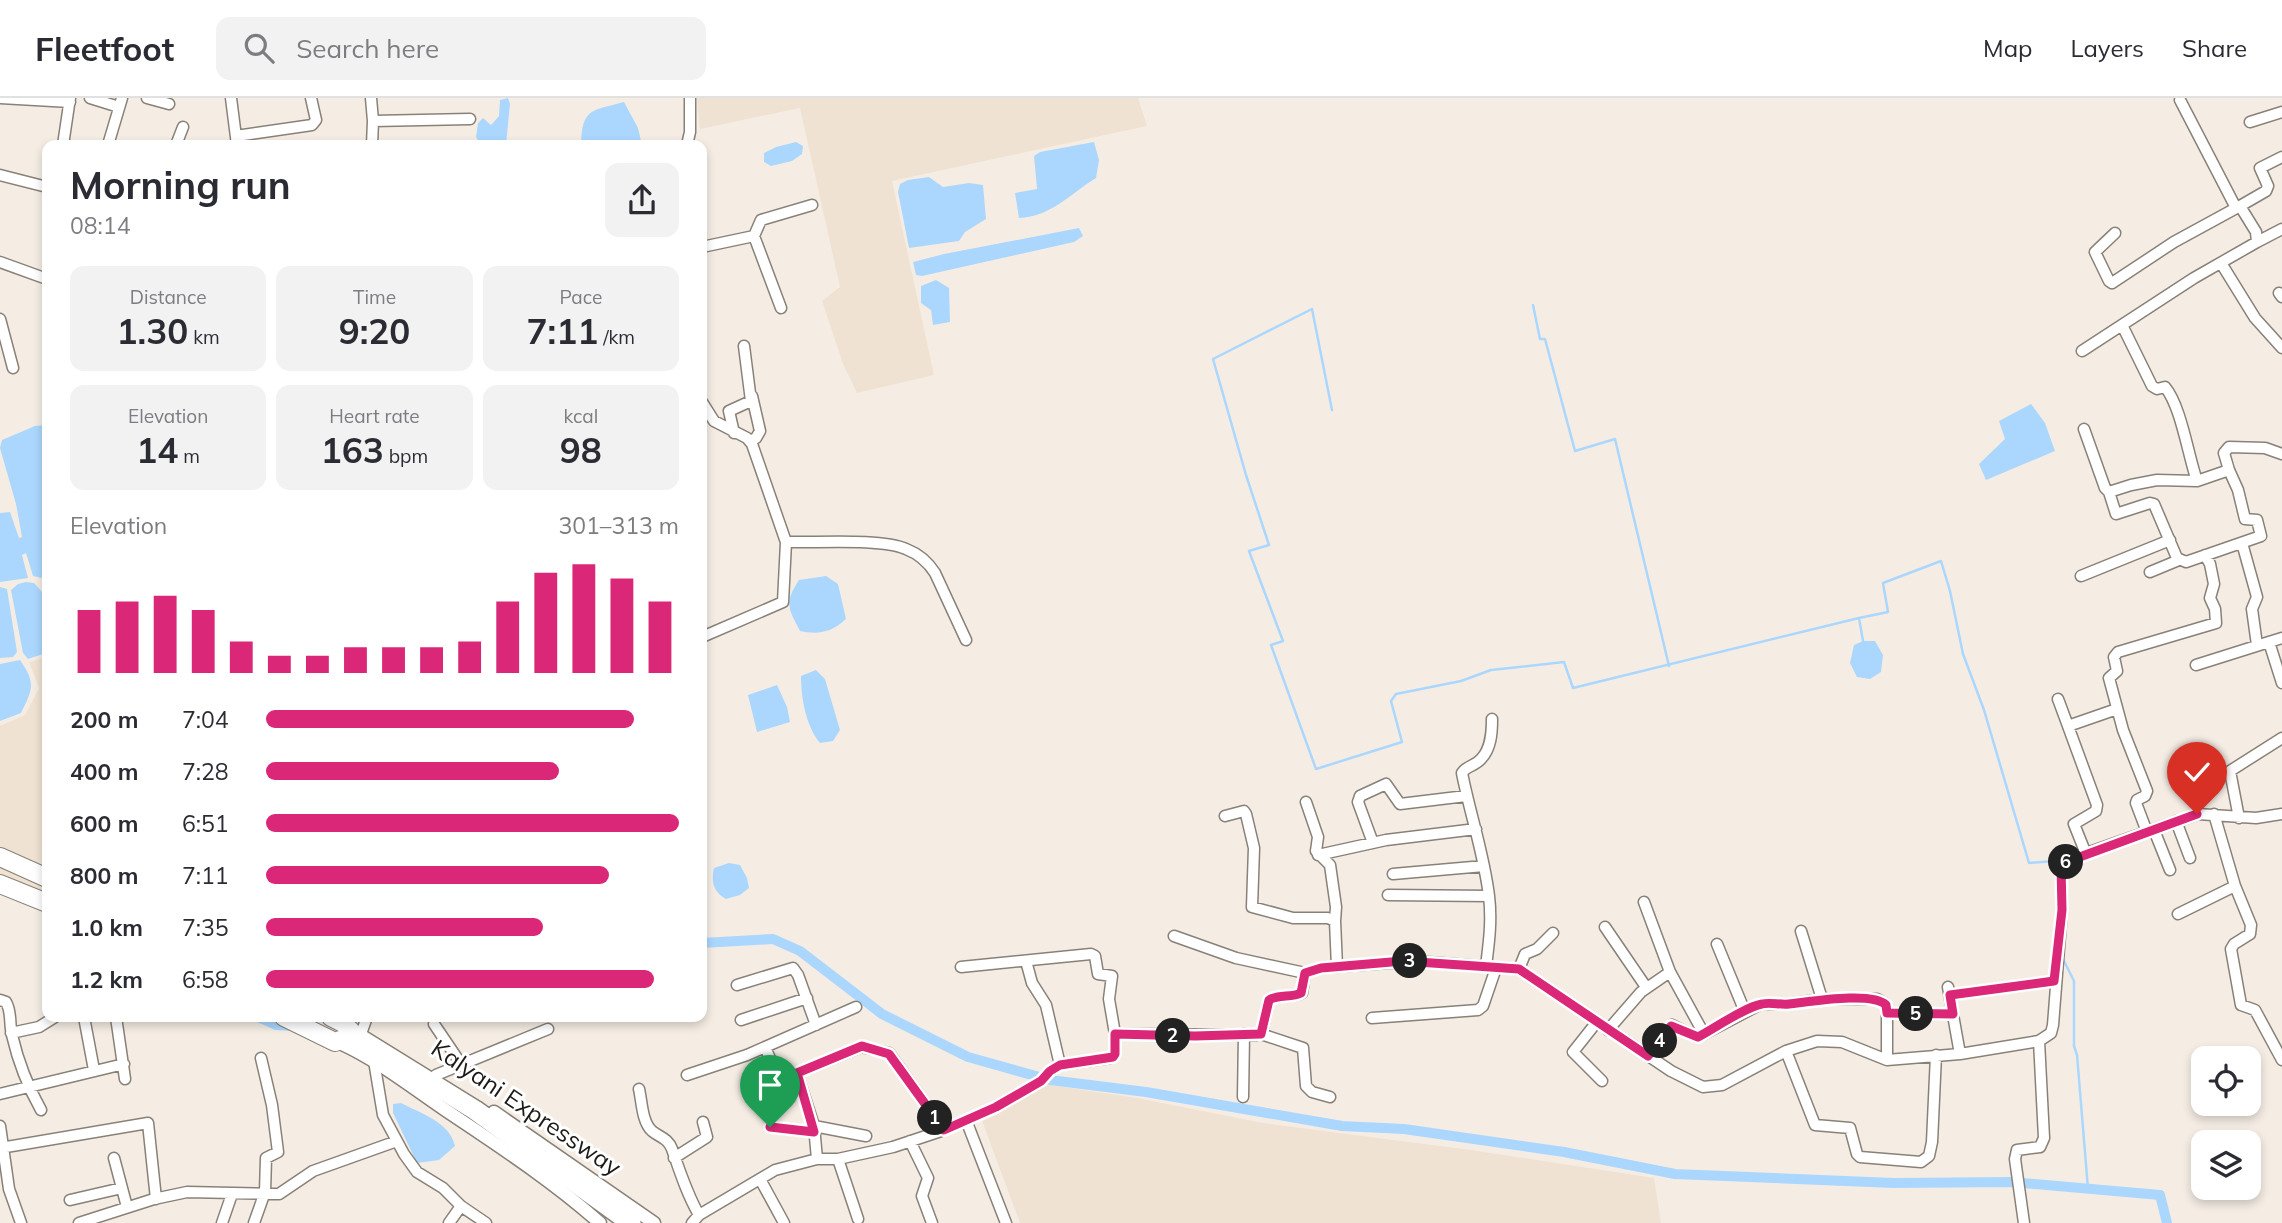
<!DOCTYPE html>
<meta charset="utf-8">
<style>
body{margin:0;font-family:Mulish,sans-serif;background:#f2f2f3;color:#2b2b33;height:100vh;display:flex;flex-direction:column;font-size:26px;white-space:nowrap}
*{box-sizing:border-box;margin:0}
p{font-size:23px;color:#7c7c81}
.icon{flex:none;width:38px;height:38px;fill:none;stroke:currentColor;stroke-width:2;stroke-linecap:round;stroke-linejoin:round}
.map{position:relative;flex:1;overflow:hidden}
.side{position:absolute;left:42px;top:42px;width:665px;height:882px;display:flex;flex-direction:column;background:#fff;border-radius:14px;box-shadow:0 4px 10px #0003}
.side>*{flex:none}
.controls{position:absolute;left:2191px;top:948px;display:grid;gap:14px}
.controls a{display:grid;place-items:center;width:70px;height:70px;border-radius:14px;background:#fff;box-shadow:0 4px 10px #0003;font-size:35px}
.pin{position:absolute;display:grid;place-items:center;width:60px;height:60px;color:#fff;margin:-72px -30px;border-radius:50% 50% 50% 0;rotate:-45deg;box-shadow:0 0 7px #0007}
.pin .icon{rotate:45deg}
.km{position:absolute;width:35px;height:35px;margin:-18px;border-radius:50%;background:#222;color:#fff;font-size:19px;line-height:35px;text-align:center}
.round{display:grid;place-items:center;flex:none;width:74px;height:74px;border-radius:14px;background:#f2f2f3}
.headline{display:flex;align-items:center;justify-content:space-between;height:119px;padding:0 28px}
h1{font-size:38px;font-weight:700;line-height:52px}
.figures{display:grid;grid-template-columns:repeat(3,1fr);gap:10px;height:119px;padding:7px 28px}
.figures div{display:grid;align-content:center;border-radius:14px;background:#f2f2f3;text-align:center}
.figures b{font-size:35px;font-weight:700}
.figures small{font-size:19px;font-weight:400}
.figures p{font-size:19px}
.chart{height:196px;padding:14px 28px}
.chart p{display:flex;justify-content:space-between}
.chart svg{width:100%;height:126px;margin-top:7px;stroke:#db2777;stroke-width:6}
ul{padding:0 28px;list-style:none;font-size:23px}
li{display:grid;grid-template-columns:112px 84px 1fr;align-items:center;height:52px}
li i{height:18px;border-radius:9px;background:#db2777}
header{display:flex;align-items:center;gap:42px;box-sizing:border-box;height:98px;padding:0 35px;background:#fff;border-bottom:2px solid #e1e1e2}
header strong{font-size:33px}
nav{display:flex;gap:38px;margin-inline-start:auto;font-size:24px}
.search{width:490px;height:63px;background:#f2f2f3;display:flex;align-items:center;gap:18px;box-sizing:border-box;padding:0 24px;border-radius:14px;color:#7c7c81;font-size:26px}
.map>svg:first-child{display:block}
.built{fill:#efe2d2}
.water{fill:#abd7fe}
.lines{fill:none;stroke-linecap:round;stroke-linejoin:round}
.stream{stroke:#abd7fe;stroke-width:2.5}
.canal{stroke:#abd7fe;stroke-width:10}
.minor-casing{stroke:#888178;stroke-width:13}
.tertiary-casing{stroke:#888178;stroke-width:15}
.trunk-casing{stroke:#888178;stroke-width:20}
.motorway-casing{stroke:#888178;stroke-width:22}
.minor{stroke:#fff;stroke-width:10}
.tertiary{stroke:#fff;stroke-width:12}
.trunk{stroke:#fff;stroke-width:18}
.motorway{stroke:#fff;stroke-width:19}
.route-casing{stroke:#fff;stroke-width:14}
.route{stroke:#db2777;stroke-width:9}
.labels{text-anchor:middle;stroke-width:6;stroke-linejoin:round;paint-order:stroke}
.street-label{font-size:24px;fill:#1c1916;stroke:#fff}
</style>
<header>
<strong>Fleetfoot</strong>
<div class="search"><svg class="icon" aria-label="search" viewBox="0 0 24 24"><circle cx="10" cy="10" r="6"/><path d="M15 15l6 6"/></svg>Search here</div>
<nav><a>Map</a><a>Layers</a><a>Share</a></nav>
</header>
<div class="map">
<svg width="2282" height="1125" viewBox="0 0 2282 1125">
<rect width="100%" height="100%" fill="#f5ede4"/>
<path class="built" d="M697,0H1138L1147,28L892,83L934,277L857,295L843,266L822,203L840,189L800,10L700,31Z
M47,559V799L0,776V628L25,617L39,590L29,564Z
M1043,986L1137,1000L1263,1025L1471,1052L1654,1080L1661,1125H1020L981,1020Z"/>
<path class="water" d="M508,0L510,6L506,47H481L476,39L478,25L483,20L491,27L499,18L500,2Z
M624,4L638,30L642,47H581C582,10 591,13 624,4Z
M796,44L803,48L802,56L792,63L771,68L764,64V55L776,49Z
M1094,44L1099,62L1096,80C1071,95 1051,119 1019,120L1015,95L1037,91L1034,58L1040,54Z
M929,79L943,89L969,85L983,87L986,121L965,134L959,143L909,150L898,94L900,86L908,82Z
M1079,130L1083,138L1074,144L922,178L916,177L913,164L944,156Z
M936,182L949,190L950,224L933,227L931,212L921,205V188Z
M2031,306L2045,325L2055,353L1986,382L1979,366L2005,341L1999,323Z
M47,327V481L33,478L26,455L22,457L28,480L0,484V415L10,414L19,440L22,439L16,406L0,350L2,342L35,328Z
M826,478L838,486L846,521C832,534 819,537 800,533C788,510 784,505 799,482Z
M26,484L34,485L43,495V556L28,561L23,555L11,492L18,486Z
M0,489L7,491L17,554L13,559L0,560Z
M1863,543H1875L1883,557L1881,574L1870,581L1857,579L1850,565L1854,547Z
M20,562C36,585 33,591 21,615L0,623V566Z
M816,572L825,581L840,632L833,643L820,645C806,628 801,600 801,578Z
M777,587L787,609L790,624L757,634L748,597Z
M729,765L740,767L747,780L749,790L740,797L726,801C713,794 711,783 714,770Z
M401,1005C420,1015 450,1024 455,1048L439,1062L417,1065L393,1015V1006Z"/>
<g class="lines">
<path class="stream" d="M1533,207L1540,241H1545L1575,353L1615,341L1669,568
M1332,312L1312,211L1213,261L1246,377L1269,447L1249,453L1283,543L1271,547L1316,671L1402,644L1391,603L1396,596L1461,583L1491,572L1564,564L1573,590L1859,520L1888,514L1883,485L1941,463L1950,493L1963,556L1984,612L2029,765L2055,763L2060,767
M1859,520L1863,543
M2063,861L2074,883V948L2077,957L2088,1091"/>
<path class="canal" d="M702,845L773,841L800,853L882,916L968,959L1050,982L1146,994L1342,1028L1404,1031L1564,1054L1675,1076L1894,1085L2011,1084L2160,1097L2167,1125
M258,919L276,927L294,928
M381,919H385"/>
<defs>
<path id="minor" d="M0,0L70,4
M90,0L119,9
M147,0L169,6
M231,0L237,47
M371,0L373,23
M2180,2L2236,110
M2250,24L2282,14
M236,38L312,27L316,22L311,0
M63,47L70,0
M108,47L122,0
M176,47L183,29
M372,47L373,23L470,21
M687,47L690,34V0
M0,77L47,89
M2115,135L2095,154L2109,183L2112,185L2174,144L2240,108
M754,138L761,122L812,107
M2257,144L2282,131
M702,149L754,138L781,210
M0,164L47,181
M2221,165L2255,220L2282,250
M2279,195L2282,199
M0,221L13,270
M2122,227L2152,288L2157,291L2165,289C2181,308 2188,357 2197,383
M2082,253L2194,180L2257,144L2256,134L2240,108L2266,93L2268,88L2260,70L2282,59
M702,304L714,323L747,340L752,346L786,444L783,504L702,539
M2084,331L2105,390L2109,394L2131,387L2157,382L2197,383L2229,372L2224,355L2229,349L2265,350L2282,356
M734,335L729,313L751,303L744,248
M750,343L756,340L760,333L752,298
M2109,394L2116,416L2150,405L2154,406L2177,460L2186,464L2261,438L2257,422L2245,421L2238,392L2229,372
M786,444C816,445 881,440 906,451C919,456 928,464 935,475L966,542
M2242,445L2257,499L2252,511L2257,547
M2150,474L2179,462
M2081,478L2170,442
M2282,540L2269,544L2282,585
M2196,567L2269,544
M2058,601L2068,628
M1306,704L1318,739L1316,753L1330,767L1336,809L1335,823
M2214,716L2235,788L2251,827L2250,836L2234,846L2231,851L2241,907L2255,912L2282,962
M1225,718L1244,713L1246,716L1254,750L1252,809L1293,820H1328L1335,823L1337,869
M2239,720L2230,673L2282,640
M2176,723L2190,760
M2154,732L2170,772
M2147,734L2136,705L2137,702L2145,698L2147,693L2123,632L2109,580L2117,573L2114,559L2118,554L2216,525L2215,511L2210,500L2214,486L2210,466L2205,457
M1373,745L1358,704L1360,698L1386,686L1400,706L1466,698
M2086,756L2074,726L2096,713L2097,707L2068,628L2117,611
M1318,757L1386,742L1476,731
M1393,776L1484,768
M1388,797L1489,798
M1644,804L1670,874L1704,936L1761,906H1789L1822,901H1877L1884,905L1887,910V962L1960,956L2039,943
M2178,816L2235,788
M1605,829L1646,889
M1801,833L1822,901
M1174,838L1236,860L1305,875
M1717,846L1745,914
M1026,863L1032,885L1046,907L1060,967
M1486,868C1489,845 1492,822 1489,798C1484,756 1470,716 1462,675C1466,668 1475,668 1481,661C1491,651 1492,635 1492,621
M961,869L1091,856L1095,858L1098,876L1112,878L1109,901L1115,936
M1519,871L1671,973L1703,989L1722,987L1786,953L1817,943L1842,944L1887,962
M737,887L793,870L798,877L816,927
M1948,889L1960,956
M1950,897L2054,883
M0,902L6,904C12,914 9,926 12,937C18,963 28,989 41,1012
M1887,915L1953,916
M84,919L94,972
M116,919L125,981
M1372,920L1478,912L1483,908L1496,870
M741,922L807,900
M1596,925L1573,954L1602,983
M434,926L461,966
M1608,932L1641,894L1670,874
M362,933L367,919
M11,935L39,929L55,919
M1261,936L1303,950L1306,988L1312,994L1330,999
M765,949L779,981L797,975L814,1028L817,1061
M1786,953L1815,1027L1850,1030L1857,1056L1860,1059L1921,1064L1929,1058L1932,1044L1936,957
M1648,958L1672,927L1697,939L1704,936
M374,963L383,1017L404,1056L417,1074L443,1090L461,1108L449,1125
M797,975L861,949L889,955L944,1032
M436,977L548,931
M687,977L747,957L856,909
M639,991C642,1004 642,1024 652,1033C659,1039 668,1040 672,1051C680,1074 687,1096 699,1117
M0,996L124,966
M1243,999L1244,936
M966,1022L1006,1125
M0,1028L9,1091L21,1125
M814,1028L866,1038
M770,1029L814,1034
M910,1043L928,1080L922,1098L932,1125
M0,1050L148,1025L156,1101
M114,1060L127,1109
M674,1060L707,1039L703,1024
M838,1061L858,1121
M760,1081L784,1125
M70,1102L122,1090
M461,1108L486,1125
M79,1125L154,1101L187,1094L279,1096L313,1073L397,1043
M222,1125L232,1096
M254,1125L265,1094L266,1060L278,1054L272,1007L261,960
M692,1125L699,1117L775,1072L817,1061H838L893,1049L944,1032L996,1009L1041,983L1050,973L1060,967L1110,960L1115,956V936L1257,937L1262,933L1269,902C1279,896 1291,900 1302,895L1305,875L1321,870L1414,863L1519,871L1525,856L1537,851L1553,835
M2024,1125L2015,1061L2017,1052L2040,1049L2044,1040L2039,943L2051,935L2053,927L2062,812L2061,768L2070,761L2198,716L2256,720L2282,716"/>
<path id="tertiary" d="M342,946C379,963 413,990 447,1013C499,1048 553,1083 600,1125
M494,1014L654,1125"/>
<path id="trunk" d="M0,759L47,780
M0,786L47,805
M284,919L335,944L343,941L356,944
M331,919L343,925L357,939"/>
<path id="motorway" d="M357,939L475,1012L631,1125"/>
</defs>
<use href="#minor" class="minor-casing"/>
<use href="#tertiary" class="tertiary-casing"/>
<use href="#trunk" class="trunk-casing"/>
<use href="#motorway" class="motorway-casing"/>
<use href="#minor" class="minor"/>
<use href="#tertiary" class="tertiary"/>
<use href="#trunk" class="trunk"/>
<use href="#motorway" class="motorway"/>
</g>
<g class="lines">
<defs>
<path id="route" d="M770,1029L814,1034L797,975L862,948L889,956L944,1032L996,1009L1041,983L1050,973L1060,967L1113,959L1115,956V936L1195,938L1261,936L1269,902C1279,896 1291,900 1301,895L1305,875L1321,870L1403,863L1519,871L1648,958L1671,928L1698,939C1715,930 1745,909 1762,906C1770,904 1780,907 1789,906C1809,904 1872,893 1886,907L1887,915L1953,916L1950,897L2054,883L2062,812L2061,768L2066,764L2197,716"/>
</defs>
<use href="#route" class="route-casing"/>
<use href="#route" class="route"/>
</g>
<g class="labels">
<g class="street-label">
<text transform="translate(526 1010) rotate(34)" y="8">Kalyani Expressway</text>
</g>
</g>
</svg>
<div class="controls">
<a><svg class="icon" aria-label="locate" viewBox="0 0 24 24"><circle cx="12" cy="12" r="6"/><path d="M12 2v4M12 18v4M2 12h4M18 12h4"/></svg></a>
<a><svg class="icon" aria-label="layers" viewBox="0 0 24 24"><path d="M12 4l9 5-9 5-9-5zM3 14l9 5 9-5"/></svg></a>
</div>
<div class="pin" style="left:770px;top:1029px;background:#1e9e55"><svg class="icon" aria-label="arrive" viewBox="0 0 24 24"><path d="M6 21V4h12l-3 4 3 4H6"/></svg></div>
<div class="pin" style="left:2197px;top:716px;background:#d93025"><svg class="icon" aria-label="check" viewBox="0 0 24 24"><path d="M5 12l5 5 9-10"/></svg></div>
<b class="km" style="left:935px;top:1020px">1</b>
<b class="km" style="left:1173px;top:938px">2</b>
<b class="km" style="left:1410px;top:863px">3</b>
<b class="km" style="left:1660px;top:943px">4</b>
<b class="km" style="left:1916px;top:916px">5</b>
<b class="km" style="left:2066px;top:764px">6</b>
<section class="side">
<div class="headline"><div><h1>Morning run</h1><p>08:14</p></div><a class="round"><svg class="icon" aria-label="share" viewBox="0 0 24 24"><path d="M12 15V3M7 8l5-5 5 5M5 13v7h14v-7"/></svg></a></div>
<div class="figures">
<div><p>Distance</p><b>1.30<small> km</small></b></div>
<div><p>Time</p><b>9:20</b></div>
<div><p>Pace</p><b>7:11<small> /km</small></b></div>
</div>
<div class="figures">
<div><p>Elevation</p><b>14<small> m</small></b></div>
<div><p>Heart rate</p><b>163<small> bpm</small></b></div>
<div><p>kcal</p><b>98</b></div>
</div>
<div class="chart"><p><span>Elevation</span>301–313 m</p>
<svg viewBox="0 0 160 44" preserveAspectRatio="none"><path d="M5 44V22M15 44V19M25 44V17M35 44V22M45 44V33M55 44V38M65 44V38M75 44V35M85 44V35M95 44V35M105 44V33M115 44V19M125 44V9M135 44V6M145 44V11M155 44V19"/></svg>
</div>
<ul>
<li><b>200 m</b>7:04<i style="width:89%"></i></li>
<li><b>400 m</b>7:28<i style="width:71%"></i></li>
<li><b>600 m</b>6:51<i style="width:100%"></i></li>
<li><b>800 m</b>7:11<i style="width:83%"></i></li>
<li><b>1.0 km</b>7:35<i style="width:67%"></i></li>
<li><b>1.2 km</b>6:58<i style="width:94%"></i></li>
</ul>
</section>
</div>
